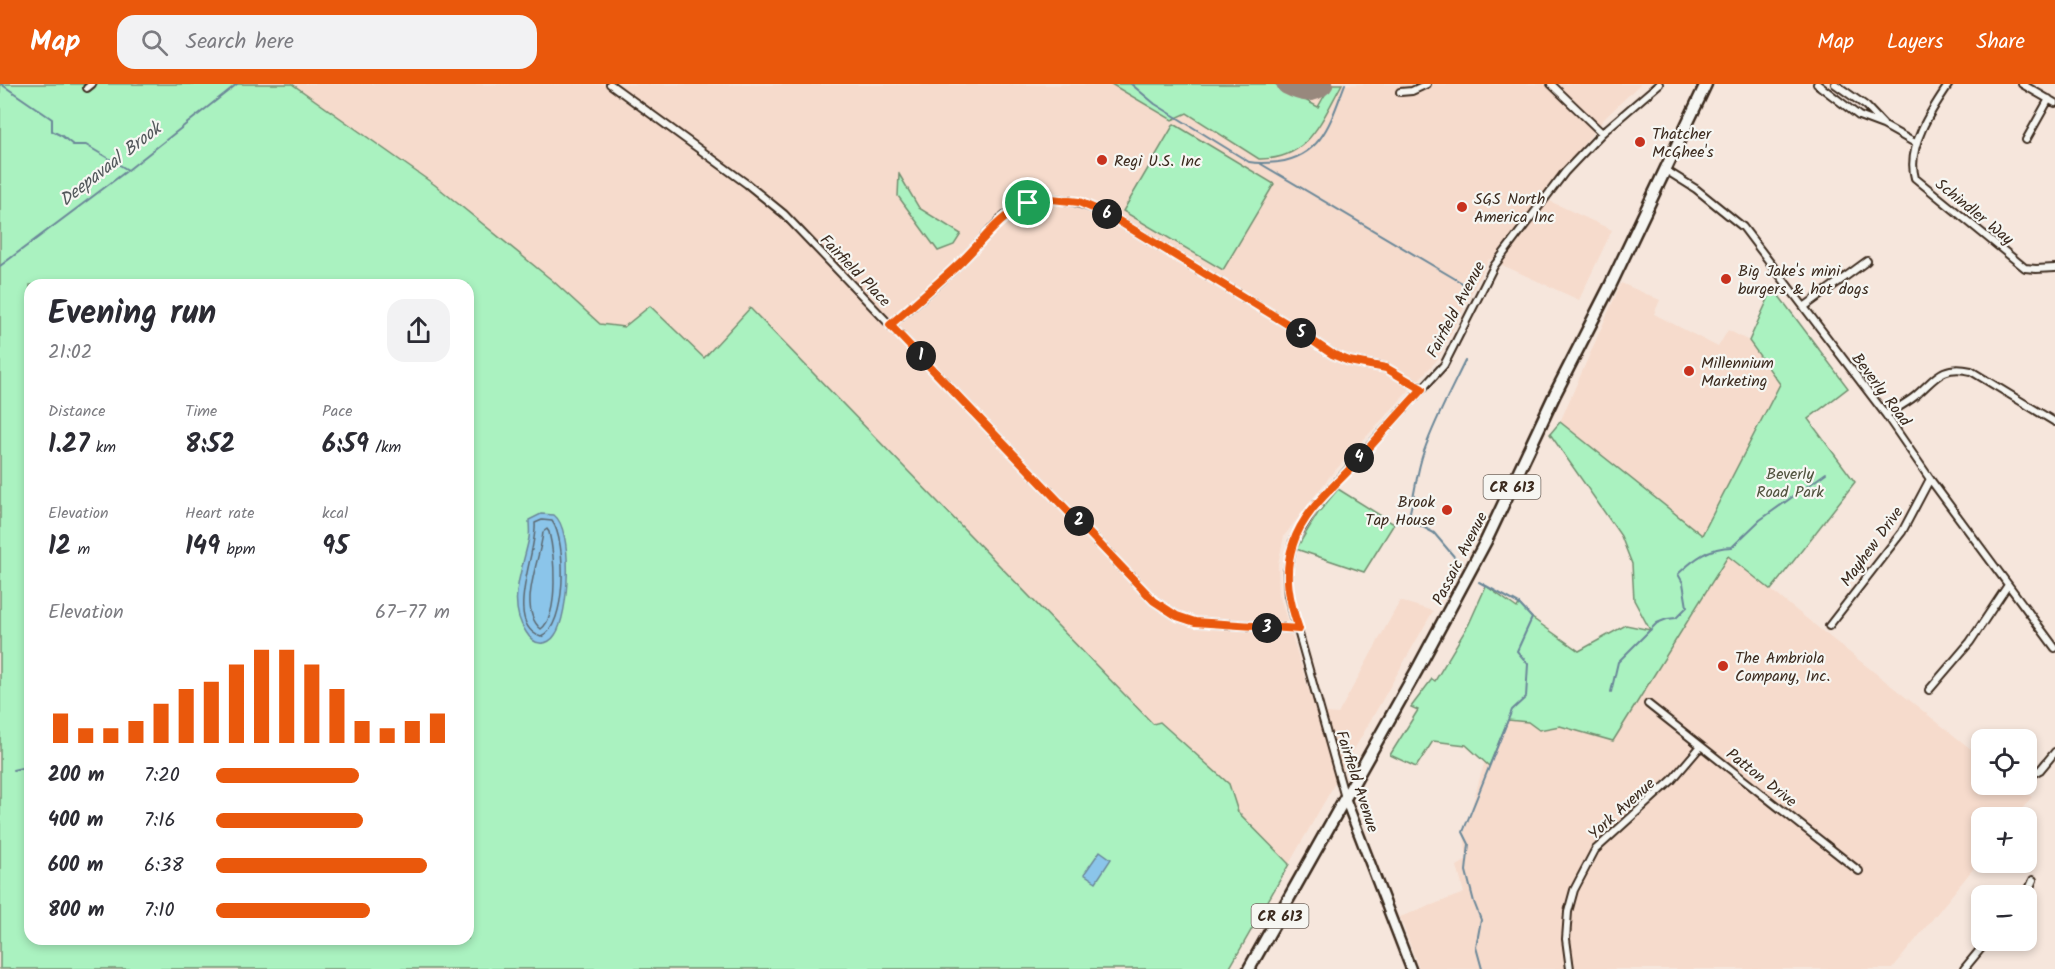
<!DOCTYPE html>
<meta charset="utf-8">
<style>
body{margin:0;font-family:Kalam,sans-serif;background:#f2f2f3;color:#2b2b33;height:100vh;display:flex;flex-direction:column;font-size:22px;white-space:nowrap}
*{box-sizing:border-box;margin:0}
p{font-size:20px;color:#7c7c81}
.icon{flex:none;width:33px;height:33px;fill:none;stroke:currentColor;stroke-width:2;stroke-linecap:round;stroke-linejoin:round}
.map{position:relative;flex:1;overflow:hidden}
.panel{position:absolute;left:24px;top:195px;width:450px;height:666px;display:flex;flex-direction:column;background:#fff;border-radius:18px;box-shadow:0 3px 9px #0003}
.panel>*{flex:none}
.tools{position:absolute;left:1971px;top:645px;display:grid;gap:12px}
.tools a{display:grid;place-items:center;width:66px;height:66px;border-radius:12px;background:#fff;box-shadow:0 3px 9px #0003;font-size:30px}
.pin{position:absolute;display:grid;place-items:center;width:51px;height:51px;color:#fff;margin:-26px;border:3px solid #fff;border-radius:50%;box-shadow:0 2px 6px #0007}
.km{position:absolute;width:30px;height:30px;margin:-15px;border-radius:50%;background:#222;color:#fff;font-size:16px;line-height:30px;text-align:center}
.round{display:grid;place-items:center;flex:none;width:63px;height:63px;border-radius:18px;background:#f2f2f3}
.headline{display:flex;align-items:center;justify-content:space-between;height:102px;padding:0 24px}
h1{font-size:33px;font-weight:800;line-height:45px}
.metrics{display:grid;grid-template-columns:repeat(3,1fr);gap:9px;height:102px;padding:6px 24px}
.metrics div{display:grid;align-content:center}
.metrics b{font-size:26px;font-weight:800}
.metrics small{font-size:16px;font-weight:400}
.metrics p{font-size:16px}
.chart{height:168px;padding:12px 24px}
.chart p{display:flex;justify-content:space-between}
.chart svg{width:100%;height:108px;margin-top:6px;stroke:#ea580c;stroke-width:6}
ul{padding:0 24px;list-style:none;font-size:20px}
li{display:grid;grid-template-columns:96px 72px 1fr;align-items:center;height:45px}
li i{height:15px;border-radius:8px;background:#ea580c}
header{display:flex;align-items:center;gap:36px;box-sizing:border-box;height:84px;padding:0 30px;background:#ea580c;color:#fff}
header strong{font-size:28px}
nav{display:flex;gap:33px;margin-inline-start:auto;font-size:21px}
.search{width:420px;height:54px;background:#f2f2f3;display:flex;align-items:center;gap:15px;box-sizing:border-box;padding:0 21px;border-radius:18px;color:#7c7c81;font-size:22px}
.map>svg:first-child{display:block}
.built{fill:#f6dbcc}
.green{fill:#aaf2c0;stroke:#728e6f;stroke-width:1.5;fill-rule:evenodd}
.water{fill:#8bc5ea;stroke:#6b8798;stroke-width:1.5}
.lines{fill:none;stroke-linecap:round;stroke-linejoin:round}
.shore{stroke:#5b6870;stroke-width:1.5}
.stream{stroke:#6b8798;stroke-width:2}
.taxiway{stroke:#98887d;stroke-width:21}
.minor-casing{stroke:#3b2a1e;stroke-width:10}
.tertiary-casing{stroke:#3b2a1e;stroke-width:13}
.primary-casing{stroke:#3b2a1e;stroke-width:15}
.minor{stroke:#f6f6f2;stroke-width:6}
.tertiary{stroke:#f6f6f2;stroke-width:8}
.primary{stroke:#f6f6f2;stroke-width:10}
.route-casing{stroke:#fff;stroke-width:12}
.route{stroke:#ea580c;stroke-width:8}
.poi-dot{fill:#c8321e;stroke:#f6f6f2;stroke-width:2}
.labels{text-anchor:middle;stroke-width:4.5;stroke-linejoin:round;paint-order:stroke}
.shield{fill:#f6f6f2;stroke:#73675e;stroke-width:1.5}
.shield-label{font-size:15px;font-weight:bold;fill:#3b2a1e}
.poi-label{font-size:16px;fill:#3b2a1e;stroke:#f6f6f2;text-anchor:start}
.street-label{font-size:16px;fill:#3b2a1e;stroke:#f6f6f2}
.park-label{font-size:16px;fill:#51523e;stroke:#f6f6f2}
.water-label{font-size:18px;font-style:italic;fill:#53585b;stroke:#f6f6f2}
</style>
<header>
<strong>Map</strong>
<div class="search"><svg class="icon" aria-label="search" viewBox="0 0 24 24"><circle cx="10" cy="10" r="6"/><path d="M15 15l6 6"/></svg>Search here</div>
<nav><a>Map</a><a>Layers</a><a>Share</a></nav>
</header>
<div class="map">
<svg width="2055" height="885" viewBox="0 0 2055 885">
<rect width="100%" height="100%" fill="#f6e6dc"/>
<filter id="ink" filterUnits="userSpaceOnUse"><feTurbulence type="fractalNoise" baseFrequency=".0167" numOctaves="2"/><feDisplacementMap in="SourceGraphic" scale="12" xChannelSelector="R" yChannelSelector="G"/><feConvolveMatrix kernelMatrix="1 2 1 2 8 2 1 2 1" color-interpolation-filters="sRGB"/></filter>
<g filter="url(#ink)">
<path class="built" d="M292,0L850,1L1640,0L1604,35L1541,113L1612,146L1579,216L1489,175L1437,276L1330,392L1284,452L1278,480L1279,511L1316,628L1338,630L1400,517L1433,527L1289,780L750,225L688,292L624,243L600,240L553,197L435,101Z
M1621,199L1660,216L1654,230L1718,263L1728,246L1749,257L1780,300L1706,455L1560,338Z
M1728,472L1981,673L1982,700L2016,701L2032,713L2015,733L1982,734L1981,775L1892,885H1419L1400,833L1464,809L1457,782L1467,776L1464,750L1497,634L1563,638L1613,657Z"/>
<path class="green" d="M0,0H292L435,101L553,197L600,240L624,243L650,222L704,274L750,224L1153,640L1160,638L1229,700L1238,728L1289,780L1229,885H0ZM30,201H468V855H30Z
M1111,0H1275L1318,23L1331,0H1342C1321,37 1309,76 1259,75L1187,29L1172,36Z
M1174,40L1274,100L1223,186L1123,127Z
M899,90L919,124L961,150L954,161L938,167L898,112Z
M1773,204L1848,304L1808,335L1855,398L1771,506L1728,472L1613,657L1560,642L1539,646L1528,638L1508,636L1489,682L1466,661L1433,657L1416,683L1390,671L1418,626L1411,623L1432,595L1435,597L1469,540L1486,502L1517,524L1519,520L1532,534L1579,567L1626,541L1650,546L1634,516L1632,480L1621,452L1550,350L1560,338L1702,451L1780,300L1749,257Z
M1338,405L1394,440L1364,488L1296,465L1318,429Z"/>
<path class="water" d="M541,430L554,431C574,446 569,532 555,551C552,556 546,560 540,559C533,559 529,553 526,548C506,519 523,485 529,454C530,448 529,442 529,436Z
M1100,767L1111,775L1096,798L1084,790Z"/>
<g class="lines">
<path class="shore" d="M542,436L552,437C567,457 567,543 541,553C502,539 538,468 535,439Z
M547,445L549,448C554,468 560,531 541,545C516,524 541,475 543,448Z"/>
<path class="stream" d="M1,0L52,35V47L62,52L73,61H86L128,86
M1131,0L1155,20L1249,78C1260,80 1268,79 1278,78C1323,72 1331,36 1345,0
M1261,80L1469,203
M0,182L128,86L237,0
M1456,475L1434,449L1408,435C1415,412 1416,389 1424,367C1435,336 1451,306 1465,277
M1479,498L1519,520L1532,534L1517,567L1528,580L1526,613L1512,626L1463,748L1469,760L1466,787L1474,818L1481,836L1476,863L1482,885
M1611,608L1618,578L1657,539L1667,535L1676,534L1687,523L1683,499L1678,490C1694,475 1709,463 1732,463L1760,436L1826,389
M13,686L30,682"/>
<path class="taxiway" d="M1287,0C1301,7 1311,11 1323,0"/>
<defs>
<path id="minor" d="M610,0L747,100L784,130L1154,517L1177,532L1195,538L1298,545
M1551,0L1602,49
M1817,0L1859,32L1883,41L1915,59
M1835,0L1866,22L1883,40
M1949,0C1932,25 1906,63 1915,94L2025,184L2036,185L2055,184
M2022,0L2055,19
M87,4L92,0
M1400,8L1412,7L1427,0
M2026,56L2049,15
M1664,85L1696,105L1743,143L1886,331L1930,395L2055,564
M1804,223L1867,177
M890,241C915,220 940,199 963,176C976,163 988,148 1001,135C1035,104 1072,114 1109,131L1289,241L1332,270L1349,277L1386,284L1422,305
M1886,331C1895,325 1905,320 1914,313C1935,296 1940,280 1971,287L2055,338
M1829,542L1902,448L1930,395
M1929,606L1970,558L2008,501
M1648,620L1859,787
M2031,691L2040,686L2055,668
M1345,714L1288,511L1287,488L1293,458L1315,422L1444,281L1494,182L1565,88L1602,49L1659,0
M2026,812L2033,796
M1570,885L1566,855L1568,828L1574,806L1595,766L1672,696L1701,662
M1964,885L1988,856"/>
<path id="tertiary" d="M1345,714L1411,885"/>
<path id="primary" d="M1249,885L1417,586L1486,457L1555,310L1610,202L1706,0"/>
</defs>
<use href="#minor" class="minor-casing"/>
<use href="#tertiary" class="tertiary-casing"/>
<use href="#primary" class="primary-casing"/>
<use href="#minor" class="minor"/>
<use href="#tertiary" class="tertiary"/>
<use href="#primary" class="primary"/>
</g>
</g>
<g class="lines" filter="url(#ink)">
<defs>
<path id="route" d="M1043,114L1079,118L1109,131L1289,241L1332,270L1349,277L1386,284L1422,305C1398,331 1375,357 1351,384C1330,406 1302,430 1293,460C1283,490 1289,517 1299,545L1195,538L1177,532L1154,517L890,241C915,219 940,198 963,176C993,146 1001,128 1043,114Z"/>
</defs>
<use href="#route" class="route-casing"/>
<use href="#route" class="route"/>
</g>
<g class="poi-dot">
<circle cx="1640" cy="58" r="6"/>
<circle cx="1102" cy="76" r="6"/>
<circle cx="1462" cy="123" r="6"/>
<circle cx="1726" cy="195" r="6"/>
<circle cx="1689" cy="287" r="6"/>
<circle cx="1447" cy="426" r="6"/>
<circle cx="1723" cy="582" r="6"/>
</g>
<g class="labels">
<g class="shield">
<rect x="1483.5" y="391" width="57" height="24" rx="4.5"/>
<rect x="1251.5" y="820" width="57" height="24" rx="4.5"/>
</g>
<g class="shield-label">
<text x="1512" y="408">CR 613</text>
<text x="1280" y="837">CR 613</text>
</g>
<g class="poi-label">
<text x="1652" y="55">Thatcher<tspan x="1652" dy="18">McGhee's</tspan></text>
<text x="1114" y="82">Regi U.S. Inc</text>
<text x="1474" y="120">SGS North<tspan x="1474" dy="18">America Inc</tspan></text>
<text x="1738" y="192">Big Jake's mini<tspan x="1738" dy="18">burgers &amp; hot dogs</tspan></text>
<text x="1701" y="284">Millennium<tspan x="1701" dy="18">Marketing</tspan></text>
<text x="1435" y="423" text-anchor="end">Brook<tspan x="1435" dy="18">Tap House</tspan></text>
<text x="1735" y="579">The Ambriola<tspan x="1735" dy="18">Company, Inc.</tspan></text>
</g>
<g class="street-label">
<text transform="translate(1975 127) rotate(39)" y="6">Schindler Way</text>
<text transform="translate(856 186) rotate(46)" y="6">Fairfield Place</text>
<text transform="translate(1455 225) rotate(-62)" y="6">Fairfield Avenue</text>
<text transform="translate(1882 305) rotate(53)" y="6">Beverly Road</text>
<text transform="translate(1871 462) rotate(-54)" y="6">Mayhew Drive</text>
<text transform="translate(1459 474) rotate(-63)" y="6">Passaic Avenue</text>
<text transform="translate(1762 693) rotate(38)" y="6">Patton Drive</text>
<text transform="translate(1358 697) rotate(72)" y="6">Fairfield Avenue</text>
<text transform="translate(1621 724) rotate(-42)" y="6">York Avenue</text>
</g>
<g class="park-label">
<text x="1790" y="395">Beverly<tspan x="1790" dy="18">Road Park</tspan></text>
</g>
<g class="water-label">
<text transform="translate(110 80) rotate(-38)" y="6">Deepavaal Brook</text>
</g>
</g>
</svg>
<div class="tools">
<a><svg class="icon" aria-label="locate" viewBox="0 0 24 24"><circle cx="12" cy="12" r="6"/><path d="M12 2v4M12 18v4M2 12h4M18 12h4"/></svg></a>
<a>+</a>
<a>−</a>
</div>
<div class="pin" style="left:1028px;top:119px;background:#1e9e55"><svg class="icon" aria-label="arrive" viewBox="0 0 24 24"><path d="M6 21V4h12l-3 4 3 4H6"/></svg></div>
<b class="km" style="left:921px;top:272px">1</b>
<b class="km" style="left:1079px;top:437px">2</b>
<b class="km" style="left:1267px;top:544px">3</b>
<b class="km" style="left:1359px;top:374px">4</b>
<b class="km" style="left:1301px;top:249px">5</b>
<b class="km" style="left:1107px;top:130px">6</b>
<section class="panel">
<div class="headline"><div><h1>Evening run</h1><p>21:02</p></div><a class="round"><svg class="icon" aria-label="share" viewBox="0 0 24 24"><path d="M12 15V3M7 8l5-5 5 5M5 13v7h14v-7"/></svg></a></div>
<div class="metrics">
<div><p>Distance</p><b>1.27<small> km</small></b></div>
<div><p>Time</p><b>8:52</b></div>
<div><p>Pace</p><b>6:59<small> /km</small></b></div>
</div>
<div class="metrics">
<div><p>Elevation</p><b>12<small> m</small></b></div>
<div><p>Heart rate</p><b>149<small> bpm</small></b></div>
<div><p>kcal</p><b>95</b></div>
</div>
<div class="chart"><p><span>Elevation</span>67–77 m</p>
<svg viewBox="0 0 160 44" preserveAspectRatio="none"><path d="M5 44V32M15 44V38M25 44V38M35 44V35M45 44V28M55 44V22M65 44V19M75 44V12M85 44V6M95 44V6M105 44V12M115 44V22M125 44V35M135 44V38M145 44V35M155 44V32"/></svg>
</div>
<ul>
<li><b>200 m</b>7:20<i style="width:61%"></i></li>
<li><b>400 m</b>7:16<i style="width:63%"></i></li>
<li><b>600 m</b>6:38<i style="width:90%"></i></li>
<li><b>800 m</b>7:10<i style="width:66%"></i></li>
</ul>
</section>
</div>
